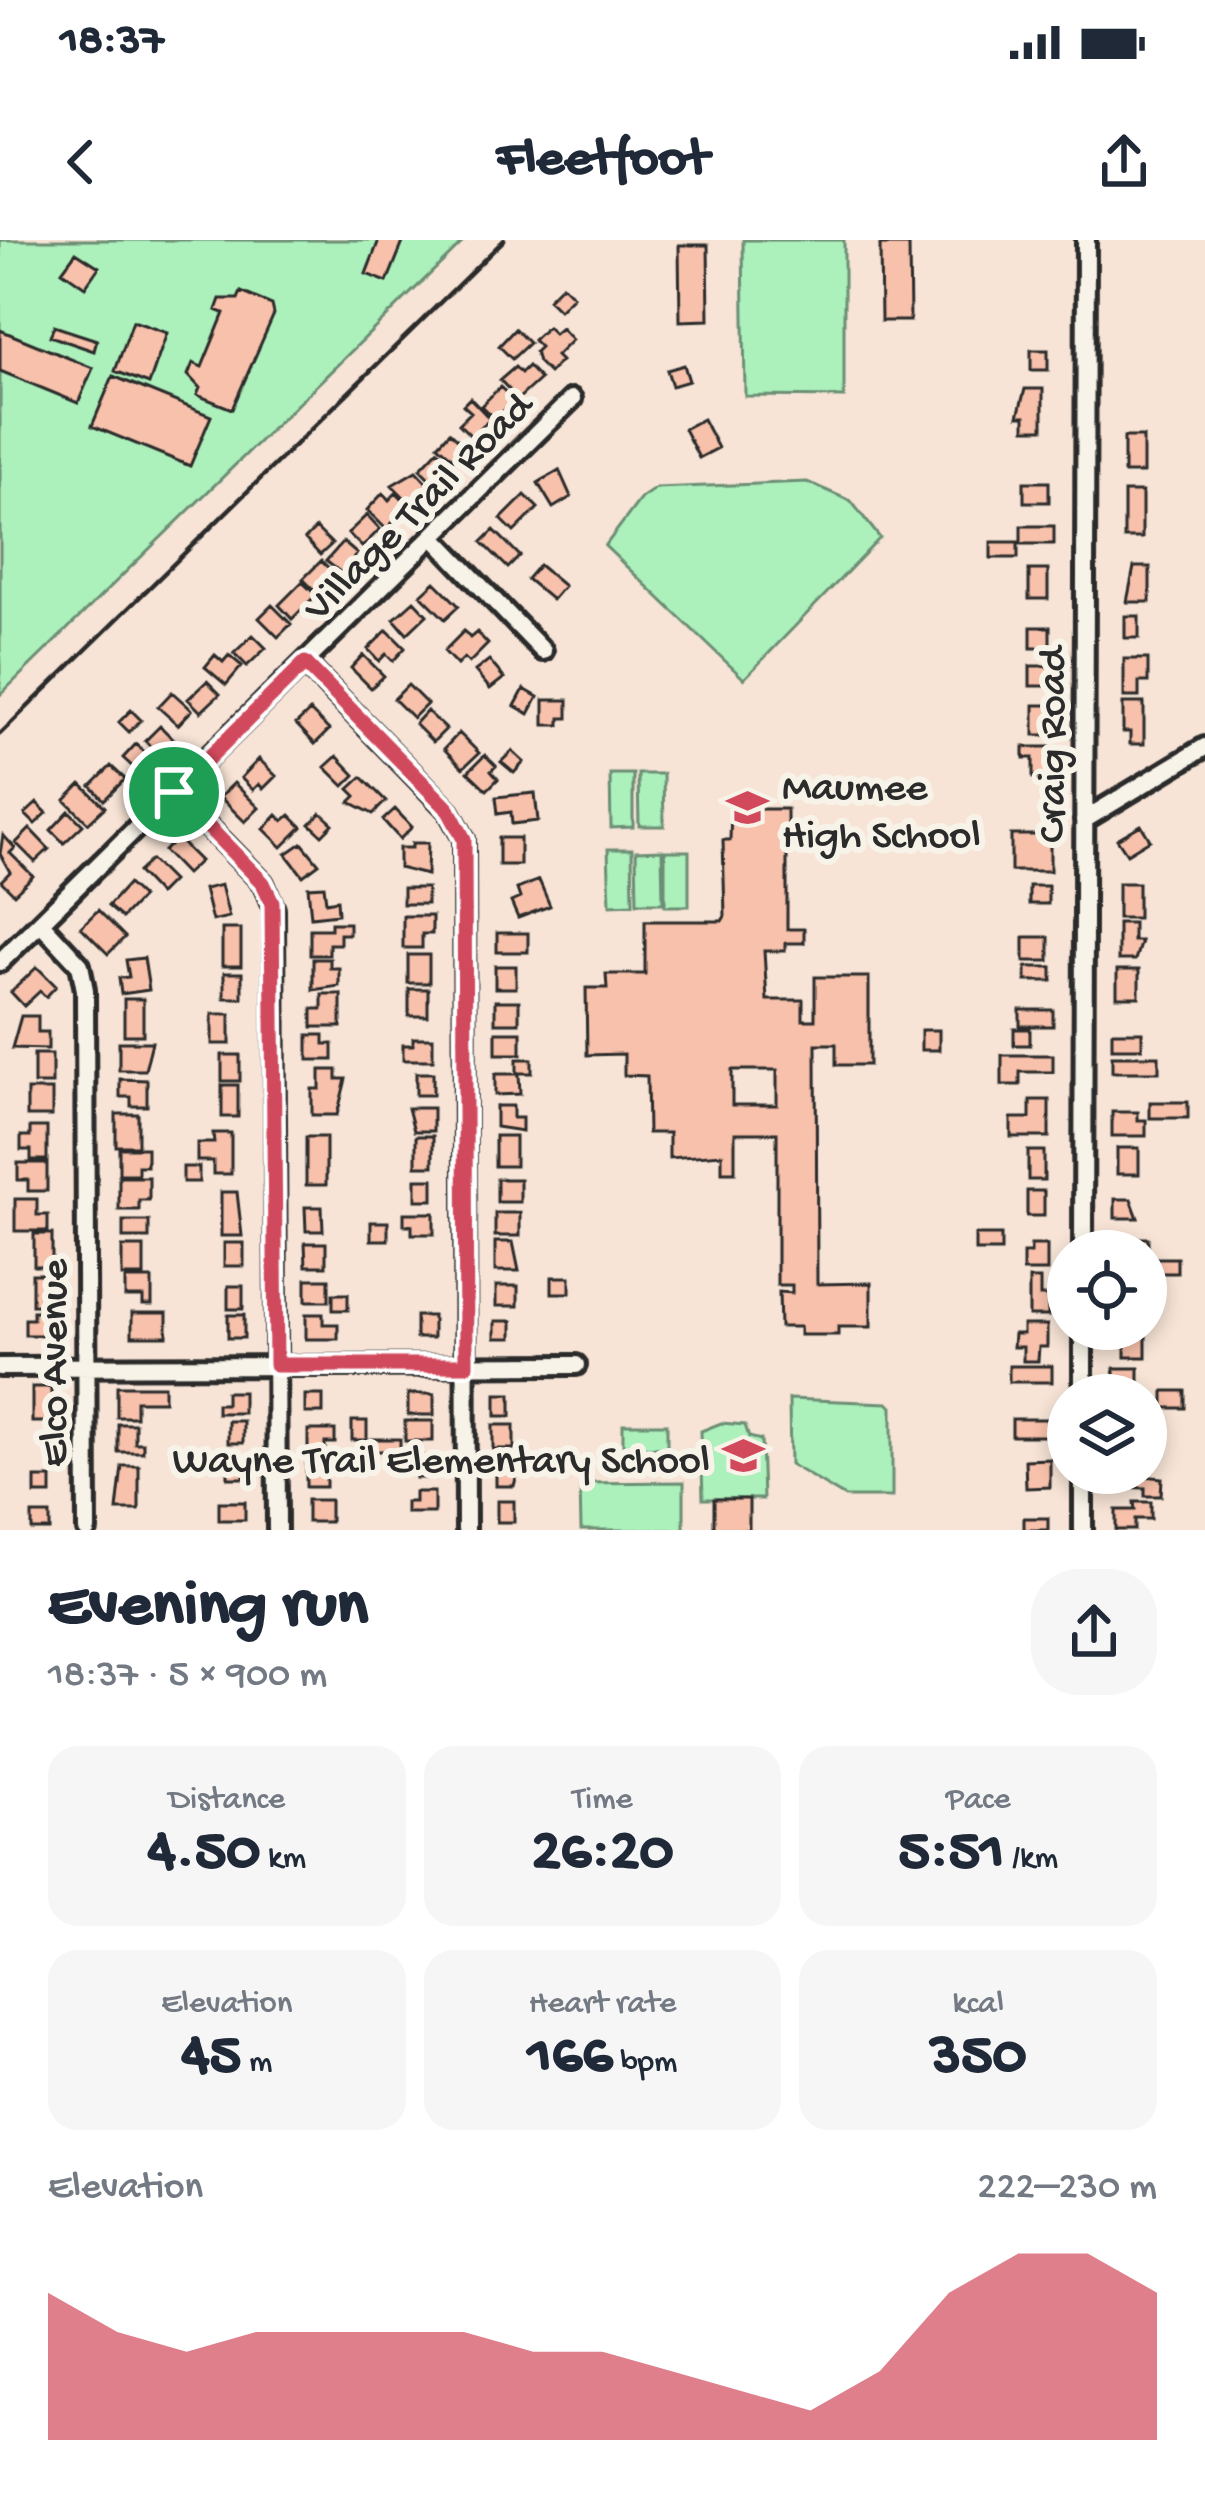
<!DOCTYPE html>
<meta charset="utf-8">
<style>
body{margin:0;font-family:"Gochi Hand",sans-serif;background:#f6f6f7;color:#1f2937;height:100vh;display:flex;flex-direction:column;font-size:45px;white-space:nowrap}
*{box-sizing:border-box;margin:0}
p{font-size:39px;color:#747a83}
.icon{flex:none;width:66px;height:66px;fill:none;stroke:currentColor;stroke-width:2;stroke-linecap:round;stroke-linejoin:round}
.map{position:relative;height:1290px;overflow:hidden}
.drawer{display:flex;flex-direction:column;background:#fff;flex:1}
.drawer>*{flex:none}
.tools{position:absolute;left:1047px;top:990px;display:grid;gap:24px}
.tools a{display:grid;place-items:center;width:120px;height:120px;border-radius:50%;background:#fff;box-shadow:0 6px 18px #0003;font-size:60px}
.pin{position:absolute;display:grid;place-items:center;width:102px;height:102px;color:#fff;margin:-51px;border:6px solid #fff;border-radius:50%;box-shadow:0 3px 12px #0007}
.round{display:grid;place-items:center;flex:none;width:126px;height:126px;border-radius:48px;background:#f6f6f7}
.headline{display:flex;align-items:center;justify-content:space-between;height:204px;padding:0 48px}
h1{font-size:66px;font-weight:700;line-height:90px}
.metrics{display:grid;grid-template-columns:repeat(3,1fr);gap:18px;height:204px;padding:12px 48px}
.metrics div{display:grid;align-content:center;border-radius:30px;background:#f6f6f7;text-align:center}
.metrics b{font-size:60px;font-weight:700}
.metrics small{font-size:33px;font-weight:400}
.metrics p{font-size:33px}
.chart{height:336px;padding:24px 48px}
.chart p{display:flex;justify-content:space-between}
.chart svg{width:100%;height:216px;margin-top:12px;fill:#d1495b;opacity:.7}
.status{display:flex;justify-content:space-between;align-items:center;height:84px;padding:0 60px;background:#fff;direction:ltr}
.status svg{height:33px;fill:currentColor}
header{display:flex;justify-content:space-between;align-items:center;height:156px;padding:0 48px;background:#fff;font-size:54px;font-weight:700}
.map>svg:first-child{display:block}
.green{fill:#acf1bc;stroke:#6c8e74;stroke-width:3}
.building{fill:#f8c1ab;stroke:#2b2b2b;stroke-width:3;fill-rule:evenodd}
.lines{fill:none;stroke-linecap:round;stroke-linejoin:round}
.minor-casing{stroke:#2b2b2b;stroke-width:26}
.minor{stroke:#f7f3e8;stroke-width:16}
.rail{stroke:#2b2b2b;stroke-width:4.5}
.route-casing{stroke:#fff;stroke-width:24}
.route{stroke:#d1495b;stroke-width:15}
.labels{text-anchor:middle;stroke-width:12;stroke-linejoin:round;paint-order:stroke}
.street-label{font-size:42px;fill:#2b2b2b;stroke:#f7f3e8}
.poi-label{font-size:42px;fill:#2b2b2b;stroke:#f7f3e8;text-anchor:start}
</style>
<div class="status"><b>18:37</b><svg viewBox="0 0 49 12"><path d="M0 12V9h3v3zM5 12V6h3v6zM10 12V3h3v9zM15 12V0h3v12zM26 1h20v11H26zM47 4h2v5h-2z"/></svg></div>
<header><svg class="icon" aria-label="back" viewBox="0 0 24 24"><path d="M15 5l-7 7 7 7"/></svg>Fleetfoot<svg class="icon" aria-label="share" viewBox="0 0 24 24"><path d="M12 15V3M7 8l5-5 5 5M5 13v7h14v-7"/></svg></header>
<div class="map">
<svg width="1205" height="1290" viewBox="0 0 1205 1290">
<rect width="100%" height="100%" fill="#f7e4d6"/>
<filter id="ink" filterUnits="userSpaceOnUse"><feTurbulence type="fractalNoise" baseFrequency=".00833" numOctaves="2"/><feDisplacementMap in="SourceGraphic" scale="24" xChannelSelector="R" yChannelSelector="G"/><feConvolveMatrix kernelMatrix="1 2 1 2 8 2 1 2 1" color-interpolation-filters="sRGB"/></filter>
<g filter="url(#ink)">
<path class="green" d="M0,0H465L0,455Z
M743,0H844V157L745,156Z
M807,242L851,261L880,298L744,439L605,306L641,258L656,248Z
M610,534H633V587L611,588Z
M638,534H663L664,586H639Z
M608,609H632L633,664L610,665Z
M662,610L663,663H637L636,611Z
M665,611H689V666H665Z
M789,1159L888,1163L892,1167V1257H845L790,1224Z
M721,1183L745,1185L749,1197L761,1200L763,1259H703L701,1191Z
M623,1184H667V1208L623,1207Z
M684,1242V1290H581L580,1243Z"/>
<path class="building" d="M379,0H404L387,42L366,34Z
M679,5H708L709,80L680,81Z
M880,5H909L910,81H881Z
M76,12L99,27L85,47L62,31Z
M562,45L573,56L559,70L548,59Z
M241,52L272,65L274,74L232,169L197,155L200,148L188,135L193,123L202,127L224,73L216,70L220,59H238Z
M133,81L167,93L149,144L115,131Z
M54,86L97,100L94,111L50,96Z
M547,87L554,94L561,88L572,100L556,116L561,121L549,133L538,122L535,112L540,107L533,100Z
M515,89L529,103L512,119L499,106Z
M0,90L93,128L78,163L0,131Z
M1031,110H1048V130H1031Z
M684,125L689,141L672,146L667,130Z
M528,126L540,139L518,159L500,140L515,127L521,133Z
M113,136L211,176L190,226L92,186Z
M500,147L514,160L495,179L481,166Z
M1025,149H1043V189H1025V176H1018Z
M470,158L490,179L472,197L459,184L471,172L463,165Z
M703,179L718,208L699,218L684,189Z
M450,192L466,207L454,219L438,205Z
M1124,197H1143V233H1124Z
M438,210L450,222L432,241L420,229Z
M559,230L571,257L553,268L538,243Z
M416,231L428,244L409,262L392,245Z
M1024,242H1049V262H1024Z
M1124,252H1142V298H1124Z
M383,253L389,260L396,253L409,266L386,289L367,270Z
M525,255L538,268L514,292L501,279Z
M367,275L380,289L362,307L348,293Z
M1021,286H1054V304H1021Z
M316,288L332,304L320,315L305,299Z
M494,290L520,316L508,328L482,302Z
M343,302L357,314L341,333L326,321Z
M991,302H1018V318H991Z
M321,321L335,334L316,352L303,339Z
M539,325L564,346L552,360L527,339Z
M1134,327H1150V362H1127Z
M1029,330H1048V359H1029Z
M302,342L316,355L292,379L279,365Z
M435,342L459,366L445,379L421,355Z
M414,361L427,375L407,394L394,379Z
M272,365L291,384L278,397L259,378Z
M1125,376H1139V398H1125Z
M1031,387H1050V408H1031Z
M387,390L405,408L393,421L386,414L379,421L368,409Z
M464,391L470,398L477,392L488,404L469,423L464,418L457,425L444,411Z
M253,395L266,408L247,426L234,413Z
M215,415L223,422L229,415L242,426L226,445L205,427Z
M363,415L384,436L371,448L351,428Z
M1124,419H1148V442H1139V457H1124Z
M489,420L504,438L490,449L475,431Z
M1030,426H1050V446H1030Z
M207,441L220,454L201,472L188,459Z
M408,445L427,464L413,478L394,459Z
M524,449L538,457L529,474L515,466Z
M172,452L192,470L178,485L158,467Z
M544,460H568V478H560V485H544Z
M1123,463H1144V504H1130V492H1123Z
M1034,465H1050V495H1034Z
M131,470L141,480L129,492L119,482Z
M310,471L329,490L315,504L296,484Z
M427,471L446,489L433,502L415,484Z
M160,486L173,499L159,514L145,501Z
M459,493L479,513L463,528L444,509Z
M136,504L147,515L134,528L123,518Z
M1024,507H1051V538H1033V518H1024Z
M512,511L524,522L514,533L501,522Z
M485,515L496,526L491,531L498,539L487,550L468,532Z
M337,516L355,535L344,546L325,527Z
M259,519L276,536L263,549L259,544L253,550L241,538Z
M111,526L125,539L104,560L91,546Z
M362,537L386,561L373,574L350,562L356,556L349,549Z
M234,543L259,568L245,582L220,557Z
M81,544L105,567L88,583L65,560Z
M535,553L538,581L512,584L511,572L498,574L496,557Z
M37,563L47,573L35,584L25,574Z
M395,569L412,587L400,599L383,580Z
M731,569H787V689H804V703H785V711H764L767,760H803V780H815V737H869V825H836V804H816L817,1044L871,1043V1087H838V1095H800V1087H780L779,1052L792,1053V1045H777V893H735V932H722V914L669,918V893H648L647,836L624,835V814L587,815L586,748H607L606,734H645V681H722L725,676L723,600H730ZM732,830H777V865H732Z
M69,571L83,585L64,603L51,590Z
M321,573L333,584L322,595L310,584Z
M277,575L283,581L290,575L302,587L282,607L264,589Z
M1141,585L1150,600L1127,614L1117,599Z
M30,589L49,609L35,622L16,603Z
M3,595L15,608L10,613L33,636L14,654L1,641L10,632L0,614Z
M1011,595H1050V631H1011Z
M177,598L200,621L186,634L164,611Z
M499,598H520V625H499Z
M302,603L319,624L303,636L286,614Z
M412,603H428L427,635L399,628V608H412Z
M151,620L172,641L159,654L138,632Z
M539,640L550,666L518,678L511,662L520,658L517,649Z
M1118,643H1138V678H1118Z
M128,644L142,657L122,678L108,666Z
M221,645L229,677L212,681L204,649Z
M324,646L326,662L337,660L338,674L311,677L308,647Z
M1029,646H1048V664H1029Z
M403,648H427V664H403Z
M98,670L125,697L108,714L81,687Z
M403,676H432V694H422V708H403Z
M331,683H349V694H340V704H329V715H310V689H331Z
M1118,683H1133V701H1141L1135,720H1118Z
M222,689H241V726H222Z
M497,693H528V712H497Z
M1024,697H1049V721H1024Z
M408,715H429V743H408Z
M144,718L149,750L121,754L119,738L129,737L126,720Z
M313,719H330V728H339V746L313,750Z
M495,726H516V748H495Z
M37,727L56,746L46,757L40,751L24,766L11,752Z
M1026,727H1052V741H1026Z
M1117,730H1139V757H1117Z
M224,733H242V758H224Z
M409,749H428V776H409Z
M322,754H341V787H312V769H322Z
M124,759H143V795H124Z
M495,761H519V783H495Z
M1020,770H1053V786H1020Z
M212,774H230V804H212Z
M21,776H38V792H48V809L12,808Z
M1014,789H1030V805H1014Z
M921,790H939V810H921Z
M496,792H521V814H496Z
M1112,792H1142V808H1112Z
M308,795H324V804H333V820H308Z
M413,798H433V820H403V805H413Z
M119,802H152L145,830H119Z
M34,814H52V844H34Z
M222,815H240V841H222Z
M1002,815H1053V832H1020V845H1002Z
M1112,816H1159V832H1112Z
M517,819H532V833H519L520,854L495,855V834H517Z
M320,830H337V839H346L337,875H312V849H320Z
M416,833H433V855H416Z
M120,839L147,840V866H131V857H120Z
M222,845H238V877H222Z
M27,850H52V876H27Z
M1030,860H1049V897H1011V878H1030Z
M1150,862H1188V878H1150Z
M496,866H513V878H522V891L496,887Z
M408,868H433V891H414Z
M1112,872H1138V880H1146V896H1112Z
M116,874H138V906H116Z
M30,887H47V920H31V910H21V896H30Z
M213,893H231V934H213V921H197V903H214Z
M416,896H433V926H416Z
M495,896H515V926H495Z
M306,897H326V945H306Z
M119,908H147V926H138V934H119Z
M1117,908H1139V934H1117Z
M1028,911H1044V940H1028Z
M18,923H47V951H28V940H18Z
M183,927H199V942H183Z
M119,937H149V960H139V970H119Z
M416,939H433V960H416Z
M497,939H520V962H497Z
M1027,951H1044V976H1027Z
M221,952H237L242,996H221Z
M15,959H37V975H48V991H15Z
M1115,959H1131L1138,978H1115Z
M305,967H322L323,991H306Z
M404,973H434V994H412V985H404Z
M495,973H520V996H495Z
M123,981H149V998H123Z
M371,982H388V1000H371Z
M34,994H52V1026H34Z
M975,995H1001V1011H975Z
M1115,998H1148V1011H1115Z
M495,1002H513L519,1031H495Z
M224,1003H244V1026H224Z
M305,1003H326V1026H306Z
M1031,1005H1047V1031H1023V1013H1031Z
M122,1007H144V1036H122Z
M1153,1018H1177V1033H1153Z
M32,1034H48V1065H32Z
M552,1037H570V1053H552Z
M125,1039H152V1065H143V1057H125Z
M306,1039H329V1061H306Z
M1029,1039H1040V1056H1048V1076H1029Z
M228,1046H243V1069H228Z
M496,1046H518V1066H496Z
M333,1054H348V1070H333Z
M33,1071H50V1095H25V1079H33Z
M132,1073H167V1096H132Z
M306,1074H323V1084H338V1099H306Z
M228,1075H244V1098H228Z
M416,1076H433V1098H416Z
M495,1081H512V1098H495Z
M1023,1085H1047V1107H1039L1038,1121H1023V1107H1013L1014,1094H1023Z
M1146,1085V1117H1125V1101H1117V1089H1146Z
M1009,1126H1052V1142H1009Z
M1114,1128H1139V1155H1114Z
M117,1146H164V1161H136V1177H117Z
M32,1147H51V1182H32Z
M1164,1151H1185V1168H1164Z
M226,1152H243V1173H217V1164H226Z
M408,1154H434V1175H408Z
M496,1154H511V1176H496Z
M305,1155H323V1173H305Z
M1012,1179H1047V1196H1012Z
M228,1181H243V1203H228Z
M352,1181H367V1200H352Z
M405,1181H433V1201H405Z
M118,1184H135V1203H143V1212H118Z
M493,1185H514V1209H493Z
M308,1190H335V1203H325V1212H308Z
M373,1199H400V1211H373Z
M416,1216H435V1238H416Z
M228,1217H244V1238H228Z
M1050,1219V1247L1026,1248L1025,1220Z
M306,1223H326V1247H306Z
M496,1223H520L514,1246H496Z
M122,1226H139V1270H117Z
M1117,1233L1162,1238L1161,1256H1145V1248L1117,1247Z
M35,1238H51V1254H35Z
M415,1252H434V1273H406V1262H415Z
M714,1259H749V1290H714Z
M307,1260H330V1282H307Z
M497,1261H514V1282H497Z
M219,1262H245V1280H219Z
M1134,1262H1151V1279H1135V1290H1116V1270H1135Z
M32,1274H50V1290H32Z
M1024,1278H1048V1290H1024Z"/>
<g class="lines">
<defs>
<path id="minor" d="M434,298L543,411
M305,423L448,570L464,599L466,1290
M174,552L263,643L274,669L277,1290
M1084,580L1205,507
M41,683L80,725L85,750L87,1290
M0,722L572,159
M1083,1011L1086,0
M0,1127L576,1125
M1083,1155V1089
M1083,1290V1233"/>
</defs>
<use href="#minor" class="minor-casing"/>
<use href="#minor" class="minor"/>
<path class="rail" d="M0,494L504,0"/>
</g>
</g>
<g class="lines" filter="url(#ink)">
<defs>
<path id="route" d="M305,423L448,569L464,599L466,1125H276L272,662L263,643L174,552Z"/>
</defs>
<use href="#route" class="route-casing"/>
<use href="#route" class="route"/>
</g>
<defs>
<symbol id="school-bare" viewBox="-9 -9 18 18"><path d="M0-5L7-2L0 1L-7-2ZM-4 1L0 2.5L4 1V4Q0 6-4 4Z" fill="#d1495b" stroke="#f7f3e8" stroke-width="2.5" paint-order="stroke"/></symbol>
</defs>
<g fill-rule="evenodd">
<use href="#school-bare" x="718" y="538" width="59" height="59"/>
<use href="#school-bare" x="714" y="1186" width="59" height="59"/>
</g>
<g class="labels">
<g class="street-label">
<text transform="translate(415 264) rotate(-45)" y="15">Village Trail Road</text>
<text transform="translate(1048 505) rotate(-90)" y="15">Craig Road</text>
<text transform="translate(50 1123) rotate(-90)" y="15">Elco Avenue</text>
</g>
<g class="poi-label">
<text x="782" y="558">Maumee<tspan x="782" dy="48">High School</tspan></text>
<text x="710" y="1231" text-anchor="end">Wayne Trail Elementary School</text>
</g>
</g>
</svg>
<div class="tools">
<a><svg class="icon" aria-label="locate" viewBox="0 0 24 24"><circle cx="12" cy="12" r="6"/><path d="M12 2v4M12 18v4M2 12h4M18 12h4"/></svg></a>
<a><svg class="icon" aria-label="layers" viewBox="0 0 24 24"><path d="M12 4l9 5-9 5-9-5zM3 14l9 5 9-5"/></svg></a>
</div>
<div class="pin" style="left:174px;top:552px;background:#1e9e55"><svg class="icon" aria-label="arrive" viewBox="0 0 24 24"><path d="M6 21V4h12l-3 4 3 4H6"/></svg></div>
</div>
<section class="drawer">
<div class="headline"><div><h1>Evening run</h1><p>18:37 · 5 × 900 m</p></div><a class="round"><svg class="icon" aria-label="share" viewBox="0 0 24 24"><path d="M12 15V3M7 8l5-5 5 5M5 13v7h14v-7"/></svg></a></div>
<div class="metrics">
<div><p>Distance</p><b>4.50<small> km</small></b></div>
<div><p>Time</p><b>26:20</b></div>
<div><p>Pace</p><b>5:51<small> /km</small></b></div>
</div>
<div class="metrics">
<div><p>Elevation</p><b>45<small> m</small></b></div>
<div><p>Heart rate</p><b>166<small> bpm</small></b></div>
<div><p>kcal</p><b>350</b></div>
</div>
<div class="chart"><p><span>Elevation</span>222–230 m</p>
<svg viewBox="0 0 160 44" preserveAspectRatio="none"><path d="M0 44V14L10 22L20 26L30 22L40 22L50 22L60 22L70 26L80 26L90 30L100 34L110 38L120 30L130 14L140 6L150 6L160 14V44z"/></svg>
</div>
</section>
